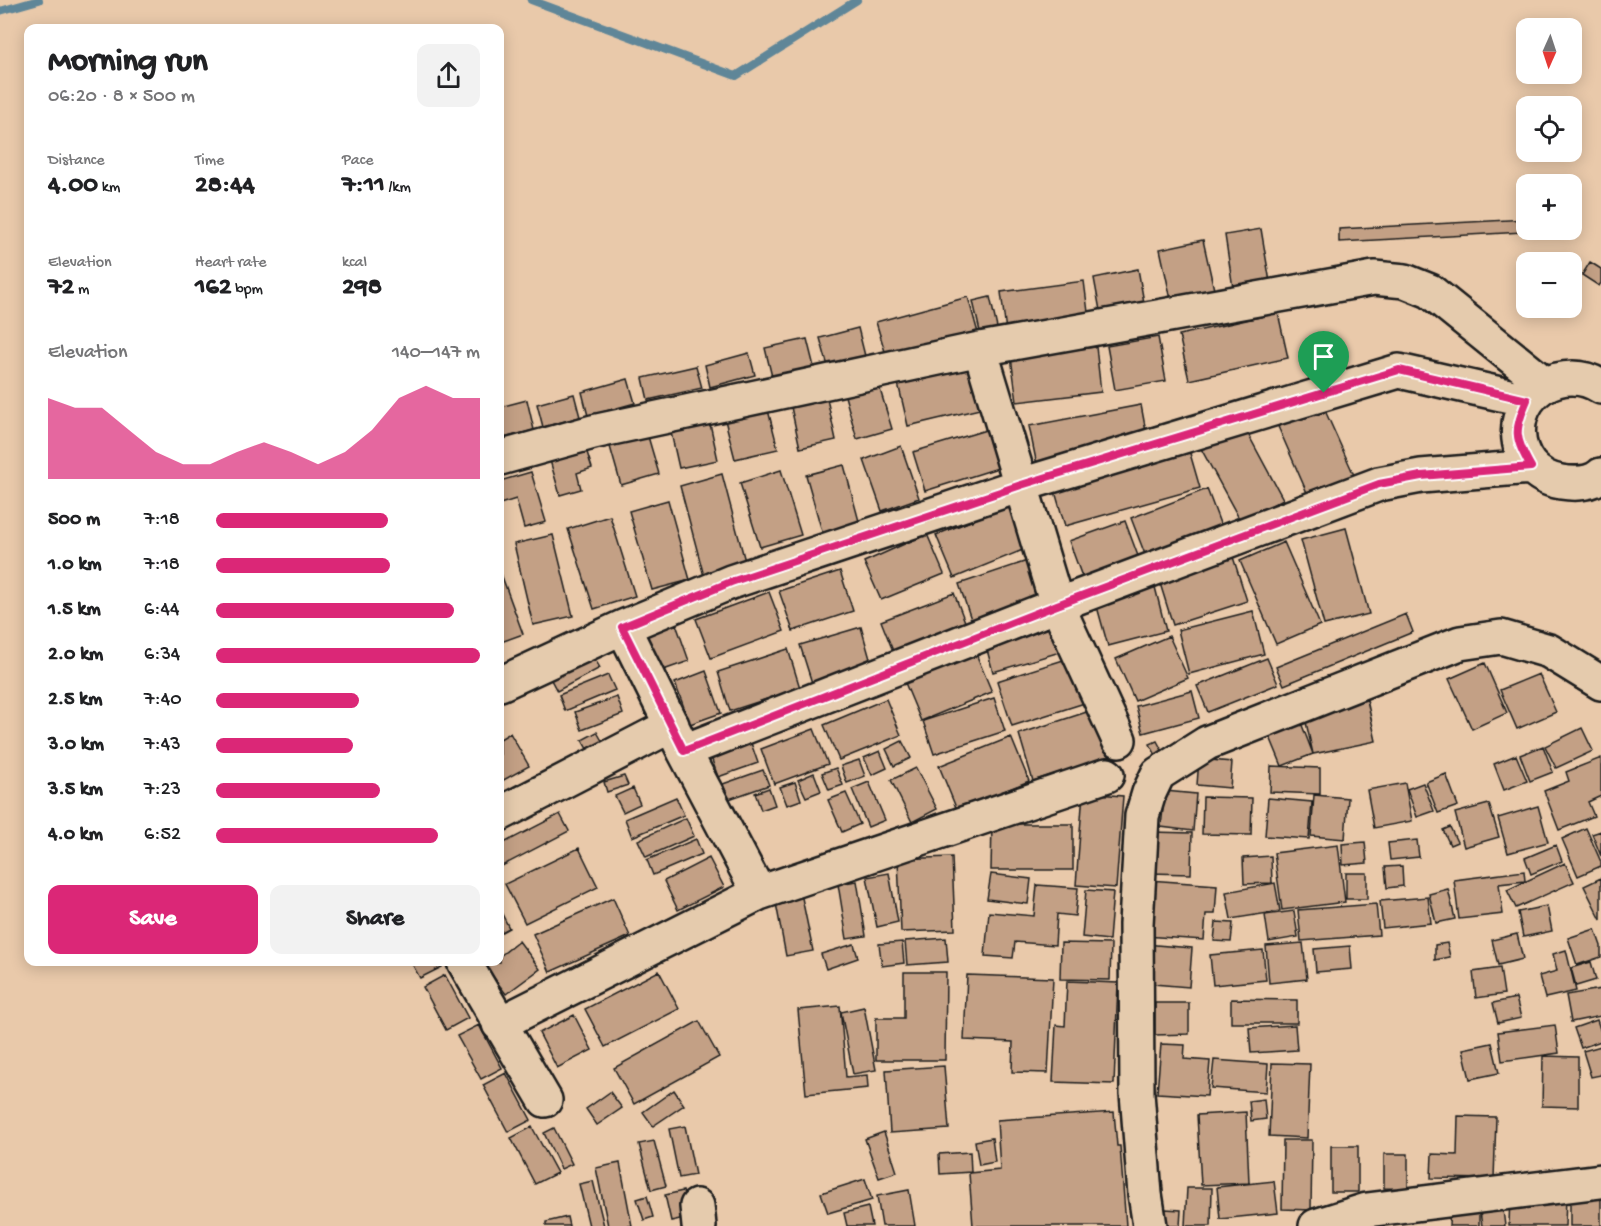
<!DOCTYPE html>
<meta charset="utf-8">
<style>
body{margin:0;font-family:"Gochi Hand",sans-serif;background:#f2f2f2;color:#202124;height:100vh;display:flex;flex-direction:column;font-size:22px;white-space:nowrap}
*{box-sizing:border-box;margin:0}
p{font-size:20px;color:#757577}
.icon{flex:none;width:33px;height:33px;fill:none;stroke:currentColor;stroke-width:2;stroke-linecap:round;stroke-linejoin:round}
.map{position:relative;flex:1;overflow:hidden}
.panel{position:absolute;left:24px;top:24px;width:480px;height:942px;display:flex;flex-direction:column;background:#fff;border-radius:12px;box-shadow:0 3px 15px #0003}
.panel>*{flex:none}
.needle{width:39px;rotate:183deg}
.buttons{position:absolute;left:1516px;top:18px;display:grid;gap:12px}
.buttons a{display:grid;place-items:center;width:66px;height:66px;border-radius:12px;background:#fff;box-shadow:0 3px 15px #0003;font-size:30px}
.pin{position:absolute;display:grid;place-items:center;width:51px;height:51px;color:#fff;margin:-62px -26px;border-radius:50% 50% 50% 0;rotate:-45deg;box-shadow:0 0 6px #0007}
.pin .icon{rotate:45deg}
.round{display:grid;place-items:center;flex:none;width:63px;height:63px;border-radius:12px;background:#f2f2f2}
.headline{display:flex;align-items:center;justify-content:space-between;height:102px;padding:0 24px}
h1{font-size:33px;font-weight:700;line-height:45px}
.stats{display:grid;grid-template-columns:repeat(3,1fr);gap:9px;height:102px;padding:6px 24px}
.stats div{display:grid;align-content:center}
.stats b{font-size:26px;font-weight:700}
.stats small{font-size:16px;font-weight:400}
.stats p{font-size:16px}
.chart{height:168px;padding:12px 24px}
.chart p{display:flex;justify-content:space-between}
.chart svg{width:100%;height:108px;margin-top:6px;fill:#db2777;opacity:.7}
.action{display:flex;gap:12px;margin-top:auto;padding:12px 24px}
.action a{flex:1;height:69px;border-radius:12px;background:#db2777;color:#fff;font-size:24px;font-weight:700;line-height:69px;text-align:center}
.action a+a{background:#f2f2f2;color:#202124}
ul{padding:0 24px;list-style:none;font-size:20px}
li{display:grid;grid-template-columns:96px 72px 1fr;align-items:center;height:45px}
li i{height:15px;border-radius:8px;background:#db2777}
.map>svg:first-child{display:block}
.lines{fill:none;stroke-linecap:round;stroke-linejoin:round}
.stream{stroke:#5e8698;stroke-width:8}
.building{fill:#c3a085;stroke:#1c1c1c;stroke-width:1.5}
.minor-casing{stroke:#1c1c1c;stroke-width:38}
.minor{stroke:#e5cbad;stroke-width:33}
.route-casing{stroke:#fff;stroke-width:12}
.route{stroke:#db2777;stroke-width:8}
</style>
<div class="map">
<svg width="1601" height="1226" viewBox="0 0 1601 1226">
<rect width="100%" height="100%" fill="#e9c9aa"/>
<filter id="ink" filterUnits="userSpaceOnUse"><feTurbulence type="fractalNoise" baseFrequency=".0167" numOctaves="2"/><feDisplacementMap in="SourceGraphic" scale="12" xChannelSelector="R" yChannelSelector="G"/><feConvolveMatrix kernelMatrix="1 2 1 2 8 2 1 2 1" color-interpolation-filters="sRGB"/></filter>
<g filter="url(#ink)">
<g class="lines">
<path class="stream" d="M531,0L736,76L857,0
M0,11L39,0"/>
</g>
<path class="building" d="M1527,219V230H1560L1339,242V229Z
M1261,229L1270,282L1233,288L1225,235Z
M1203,240L1215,294L1172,304L1160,249Z
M1590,262L1601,269V283L1599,286L1582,275Z
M1138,269L1145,308L1101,316L1094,278Z
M1084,281L1089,320L1006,331L1001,292Z
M968,297L978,333L887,358L876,322Z
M990,297L998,332L981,336L973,301Z
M1278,313L1288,358L1189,380L1179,335Z
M858,328L866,360L829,370L820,338Z
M1158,337L1166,381L1115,390L1107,346Z
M807,339L815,371L773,381L765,348Z
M1096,347L1101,392L1017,402L1011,357Z
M749,353L755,375L710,387L705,365Z
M973,365L984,408L908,426L898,383Z
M696,366L702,388L648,400L643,378Z
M628,379L635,403L588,416L582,392Z
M879,386L892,429L857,439L845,396Z
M574,394L580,417L543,427L537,404Z
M1318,395L1354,475L1308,495L1273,415Z
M827,399L836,440L800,448L791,407Z
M527,400L534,430L500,439V407Z
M1141,405L1147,437L1038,470L1029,426Z
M768,410L778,449L735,459L725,420Z
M709,419L718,460L679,468L670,428Z
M1241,421L1283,499L1241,522L1198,443Z
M986,430L998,468L925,491L913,452Z
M647,433L659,474L621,485L609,443Z
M1187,443L1200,488L1065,526L1052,481Z
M585,446L592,468L577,473L581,489L560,495L549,457Z
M901,446L919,498L882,511L864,460Z
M844,465L860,525L823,535L806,475Z
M781,470L801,535L760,547L740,483Z
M531,472L546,522L524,528L516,499L500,504V481Z
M722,474L746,565L704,576L680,486Z
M1207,489L1224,534L1148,562L1131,518Z
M668,500L690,580L652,590L629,511Z
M1013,504L1030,547L954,578L936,535Z
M610,516L635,596L594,609L568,529Z
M1125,521L1141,564L1085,585L1069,541Z
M1346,528L1369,614L1324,625L1301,540Z
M927,534L944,574L881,600L864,562Z
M553,535L573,616L533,625L514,544Z
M1284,542L1320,625L1276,644L1240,561Z
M1233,557L1247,601L1173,625L1159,580Z
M1036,558L1051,602L974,628L959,584Z
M500,571L523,634L501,642L500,639Z
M840,571L853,611L793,631L779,591Z
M1155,587L1166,631L1108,646L1096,603Z
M769,592L784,631L711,658L696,619Z
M954,593L967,627L895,656L881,621Z
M1253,611L1264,654L1189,674L1178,630Z
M1406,614L1413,632L1284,685L1276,667Z
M1062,623L1070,649L993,672L986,646Z
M676,624L689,661L655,673L641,637Z
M861,627L872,666L812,683L800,645Z
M1169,636L1188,678L1135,701L1116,659Z
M788,649L800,688L730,711L718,672Z
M974,649L992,692L921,721L903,678Z
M592,654L600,668L557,691L549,676Z
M1076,656L1091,701L1012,726L997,681Z
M1267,658L1278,684L1208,712L1197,686Z
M1485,663L1507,713L1472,729L1449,679Z
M706,671L721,713L690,724L675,683Z
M1539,674L1556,712L1517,729L1500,690Z
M608,675L615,690L565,711L559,695Z
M1192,691L1199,718L1143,733L1136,706Z
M617,697L623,714L582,730L575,712Z
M994,698L1005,731L934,754L923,721Z
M886,699L901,735L839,760L824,725Z
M1367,700L1376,741L1313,754L1304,713Z
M1096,709L1111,756L1033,781L1019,734Z
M1300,720L1313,754L1282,766L1268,732Z
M1582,728L1593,751L1556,768L1545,746Z
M814,729L828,764L774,784L761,749Z
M597,732L606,748L591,756L582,740Z
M510,733L529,766L500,782V739Z
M1011,737L1029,781L957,810L939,766Z
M902,741L911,758L894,766L886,749Z
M1157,741L1165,756L1158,759L1150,744Z
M751,743L758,763L718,777L711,757Z
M1543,746L1553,772L1530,781L1520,755Z
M880,751L887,768L872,775L864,758Z
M1516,755L1527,781L1504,790L1494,764Z
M1601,758V796L1588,802L1594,816L1559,830L1544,791L1569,781L1566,772Z
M1199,759L1232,762L1230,788L1197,785Z
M859,760L865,776L847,783L841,766Z
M1271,766L1320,768V794L1270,792Z
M836,768L843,785L829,790L822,773Z
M916,768L937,809L912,822L891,780Z
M763,770L769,785L729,799L723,784Z
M814,773L821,791L806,797L798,780Z
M1446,774L1458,806L1438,813L1426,782Z
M624,776L628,785L607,792L604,782Z
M795,782L801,800L787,805L780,787Z
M869,782L885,820L868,827L852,789Z
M1405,783L1412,821L1374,828L1367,790Z
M1423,783L1434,811L1417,817L1407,789Z
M633,788L640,804L623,812L615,796Z
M769,788L775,805L761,810L755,793Z
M1165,791L1196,794L1193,831L1161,827Z
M846,793L860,824L842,832L828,800Z
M1083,793L1123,796L1116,888L1076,885Z
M1314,795L1348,798L1345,839L1311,836Z
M676,797L684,815L632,837L625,819Z
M1203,797L1252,798L1251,835L1202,834Z
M1268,798L1312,802L1309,839L1265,836Z
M1489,804L1499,837L1464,847L1455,813Z
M1538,806L1548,842L1508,853L1498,818Z
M560,814L569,831L500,867V845Z
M686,818L694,836L646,857L638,840Z
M992,824H1073V870H991Z
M1450,827L1457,842L1450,845L1443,830Z
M1586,828L1601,862V866L1578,876L1562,839Z
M1601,831V856L1592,834Z
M1151,832L1192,833L1191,874L1150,873Z
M696,839L702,854L653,875L647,860Z
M1417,840L1419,857L1390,860L1388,843Z
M1365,842L1367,863L1343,865L1342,844Z
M1338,845L1345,902L1282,910L1274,853Z
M1556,845L1562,861L1531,874L1525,858Z
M579,848L598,887L525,923L505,884Z
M1271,856L1272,883L1244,884L1243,858Z
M952,857L955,930L901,932L898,859Z
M709,858L724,887L678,910L664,881Z
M1565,863L1574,882L1516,908L1507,890Z
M1402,866L1403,886L1387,888L1385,867Z
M1524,871L1525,881L1499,884L1503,914L1459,919L1454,880Z
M889,873L898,922L877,927L867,877Z
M1346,873H1367V899H1346Z
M991,874L1031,879L1028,904L987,899Z
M1601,878V920L1584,886Z
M1149,880L1217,885L1215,914H1206L1204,940L1144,936Z
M857,881L866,936L847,939L838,884Z
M1275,883L1280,911L1231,919L1226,892Z
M1037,885L1078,888L1075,916L1057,914L1055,945L1015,942L1013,958L985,956L989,912L1034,916Z
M1448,889L1455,919L1436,923L1429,894Z
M1086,890L1113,892L1109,940L1082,937Z
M801,893L813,951L786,956L775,898Z
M1428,897L1431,923L1383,928L1380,901Z
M613,898L630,936L550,972L533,934Z
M1376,904L1379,935L1301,941L1298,910Z
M1547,906L1552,931L1523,937L1518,912Z
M500,910L509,928L500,933Z
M1294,911L1298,937L1269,942L1265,915Z
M1216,922L1233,923L1231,942L1214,941Z
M1595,929L1601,946V957L1577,965L1568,938Z
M1517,934L1523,959L1498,965L1492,940Z
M946,938L948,962L907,965L905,941Z
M519,941L540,969L506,994L485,966L491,962H500V956Z
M902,942L904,963L882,966L879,944Z
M1061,943L1111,944L1110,980L1060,979Z
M1303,943L1307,979L1269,983L1266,946Z
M1447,943L1450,957L1435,960V945Z
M854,944L858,958L826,969L821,954Z
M1144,944L1192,948L1189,987L1141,983Z
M1350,946L1352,969L1316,972L1314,949Z
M1263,950L1266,980L1213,985L1210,955Z
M1566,950L1576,991L1545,998L1539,976L1557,971L1553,954Z
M411,962H439L442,967L420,978Z
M1591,962L1596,980L1576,986L1571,968Z
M1500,968L1504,994L1476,998L1473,972Z
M659,971L679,1009L605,1047L585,1009Z
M904,972H946L945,1060H876V1018H904Z
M445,975L468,1018L446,1030L423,987Z
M967,975L1053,978L1048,1073L1012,1072L1013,1042L964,1040Z
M1067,981L1118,983L1114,1084L1053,1082L1056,1025L1065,1026Z
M1601,989V1016L1571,1022L1566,995Z
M1516,998L1521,1018L1498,1023L1493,1003Z
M1231,999L1297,1000V1023H1231Z
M1155,1003H1189V1034L1155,1035Z
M840,1006L846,1077L867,1075L868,1088L806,1094L798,1010Z
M864,1007L876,1070L853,1074L841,1012Z
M574,1015L592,1050L557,1068L539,1033Z
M1597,1020L1601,1032V1041L1581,1048L1574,1028Z
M699,1021L719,1057L634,1104L614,1068Z
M479,1025L502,1068L481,1079L457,1036Z
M1295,1025L1297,1050L1251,1053L1249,1028Z
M1555,1025L1559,1053L1502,1061L1498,1032Z
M1492,1043L1499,1073L1470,1079L1463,1049Z
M1161,1044L1185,1045L1184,1059L1210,1061L1207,1096L1157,1093Z
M1601,1046V1075L1591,1077L1583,1051Z
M1543,1056L1578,1057V1107L1542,1106Z
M1214,1060L1268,1064L1266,1092L1211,1088Z
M1272,1063L1310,1064L1307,1138L1269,1136Z
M944,1066L949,1129L890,1133L886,1070Z
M506,1073L531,1120L508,1132L483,1085Z
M674,1090L684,1105L653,1126L643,1112Z
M610,1092L622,1108L597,1125L586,1109Z
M1264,1099L1266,1119L1251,1121L1249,1101Z
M1114,1112L1117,1146H1120L1126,1226H973L969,1173L1000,1170L997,1120Z
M1246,1112L1249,1183L1201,1185L1197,1115Z
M1458,1116L1496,1117L1494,1179L1431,1178L1432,1154L1457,1155Z
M685,1126L695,1175L679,1178L669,1129Z
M532,1127L557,1173L535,1184L511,1138Z
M554,1128L572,1164L561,1169L544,1133Z
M884,1132L897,1172L879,1178L865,1139Z
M992,1138L995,1162L979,1165L975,1141Z
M1283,1140H1312L1311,1210L1282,1209Z
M654,1141L666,1186L651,1190L639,1144Z
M1331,1146H1358V1192H1331Z
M970,1152L971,1172L940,1174L939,1154Z
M1384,1154H1408V1189L1384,1188Z
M620,1163L632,1226H608L596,1168Z
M865,1179L872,1200L828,1213L821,1193Z
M593,1181L604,1226H589L579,1184Z
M1274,1181L1278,1213L1220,1219L1217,1187Z
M1187,1188H1212L1211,1226H1185Z
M909,1190L915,1226H882L877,1196Z
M683,1191L689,1217L671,1221L665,1195Z
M1510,1194L1566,1195L1565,1226H1509Z
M647,1196L653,1217L644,1220L637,1199Z
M1601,1197V1226H1570V1198Z
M1502,1202L1505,1226H1482L1479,1204Z
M1450,1205L1479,1206V1226H1449Z
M868,1207L872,1226H847L844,1213Z
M1165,1209L1181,1210L1180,1226H1165Z
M567,1217L569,1226H546V1222Z"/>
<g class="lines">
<defs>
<path id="minor" d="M980,349L1057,605L1119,740
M1601,387C1588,378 1573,376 1557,380C1504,395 1506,473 1561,482C1574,484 1591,484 1601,475
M500,458L593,432L980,349L1374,278L1405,281L1430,291L1545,384
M623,627L684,751L759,893
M500,684L623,627L731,582L1021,485L1399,371L1527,400
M684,751L1057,605L1379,484L1421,476L1531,467
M500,814L672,725
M464,962L545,1100
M499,1024L759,893L1107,775
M697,1206L699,1226
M1150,1226L1145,1194L1137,1093L1136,924L1142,816L1149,793L1158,774L1207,743L1460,643L1501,637L1549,651L1601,683
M1316,1226L1367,1210L1601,1181"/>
</defs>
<use href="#minor" class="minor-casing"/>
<use href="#minor" class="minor"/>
</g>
</g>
<g class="lines" filter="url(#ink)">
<defs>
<path id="route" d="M1399,370L1527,400C1514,431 1514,437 1531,467L1421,476L1379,484L1057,605L684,751L622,627L731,582L1021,485Z"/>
</defs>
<use href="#route" class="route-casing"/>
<use href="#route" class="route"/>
</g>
</svg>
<div class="buttons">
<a><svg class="needle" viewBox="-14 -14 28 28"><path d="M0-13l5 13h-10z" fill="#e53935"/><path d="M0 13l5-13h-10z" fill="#757577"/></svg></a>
<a><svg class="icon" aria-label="locate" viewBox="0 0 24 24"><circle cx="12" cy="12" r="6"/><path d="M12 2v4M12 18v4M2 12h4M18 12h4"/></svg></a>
<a>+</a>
<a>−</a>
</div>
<div class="pin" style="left:1324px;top:393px;background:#1e9e55"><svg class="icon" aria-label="arrive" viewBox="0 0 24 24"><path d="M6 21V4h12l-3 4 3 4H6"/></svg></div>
<section class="panel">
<div class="headline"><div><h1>Morning run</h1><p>06:20 · 8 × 500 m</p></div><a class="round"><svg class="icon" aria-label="share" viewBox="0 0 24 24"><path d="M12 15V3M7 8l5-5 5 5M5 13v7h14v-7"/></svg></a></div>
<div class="stats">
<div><p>Distance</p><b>4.00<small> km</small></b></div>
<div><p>Time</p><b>28:44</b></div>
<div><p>Pace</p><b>7:11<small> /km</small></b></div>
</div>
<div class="stats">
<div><p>Elevation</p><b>72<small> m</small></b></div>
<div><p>Heart rate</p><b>162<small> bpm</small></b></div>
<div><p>kcal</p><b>298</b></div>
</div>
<div class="chart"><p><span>Elevation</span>140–147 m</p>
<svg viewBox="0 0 160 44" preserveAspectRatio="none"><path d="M0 44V11L10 15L20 15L30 24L40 33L50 38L60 38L70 33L80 29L90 33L100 38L110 33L120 24L130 11L140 6L150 11L160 11V44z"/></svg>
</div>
<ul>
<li><b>500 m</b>7:18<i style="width:65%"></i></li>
<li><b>1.0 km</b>7:18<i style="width:66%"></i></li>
<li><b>1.5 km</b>6:44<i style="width:90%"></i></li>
<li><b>2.0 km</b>6:34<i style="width:100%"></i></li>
<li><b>2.5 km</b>7:40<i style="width:54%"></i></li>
<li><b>3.0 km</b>7:43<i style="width:52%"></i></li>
<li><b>3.5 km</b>7:23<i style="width:62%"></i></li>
<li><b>4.0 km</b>6:52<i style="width:84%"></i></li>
</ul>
<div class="action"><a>Save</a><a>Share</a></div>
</section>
</div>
